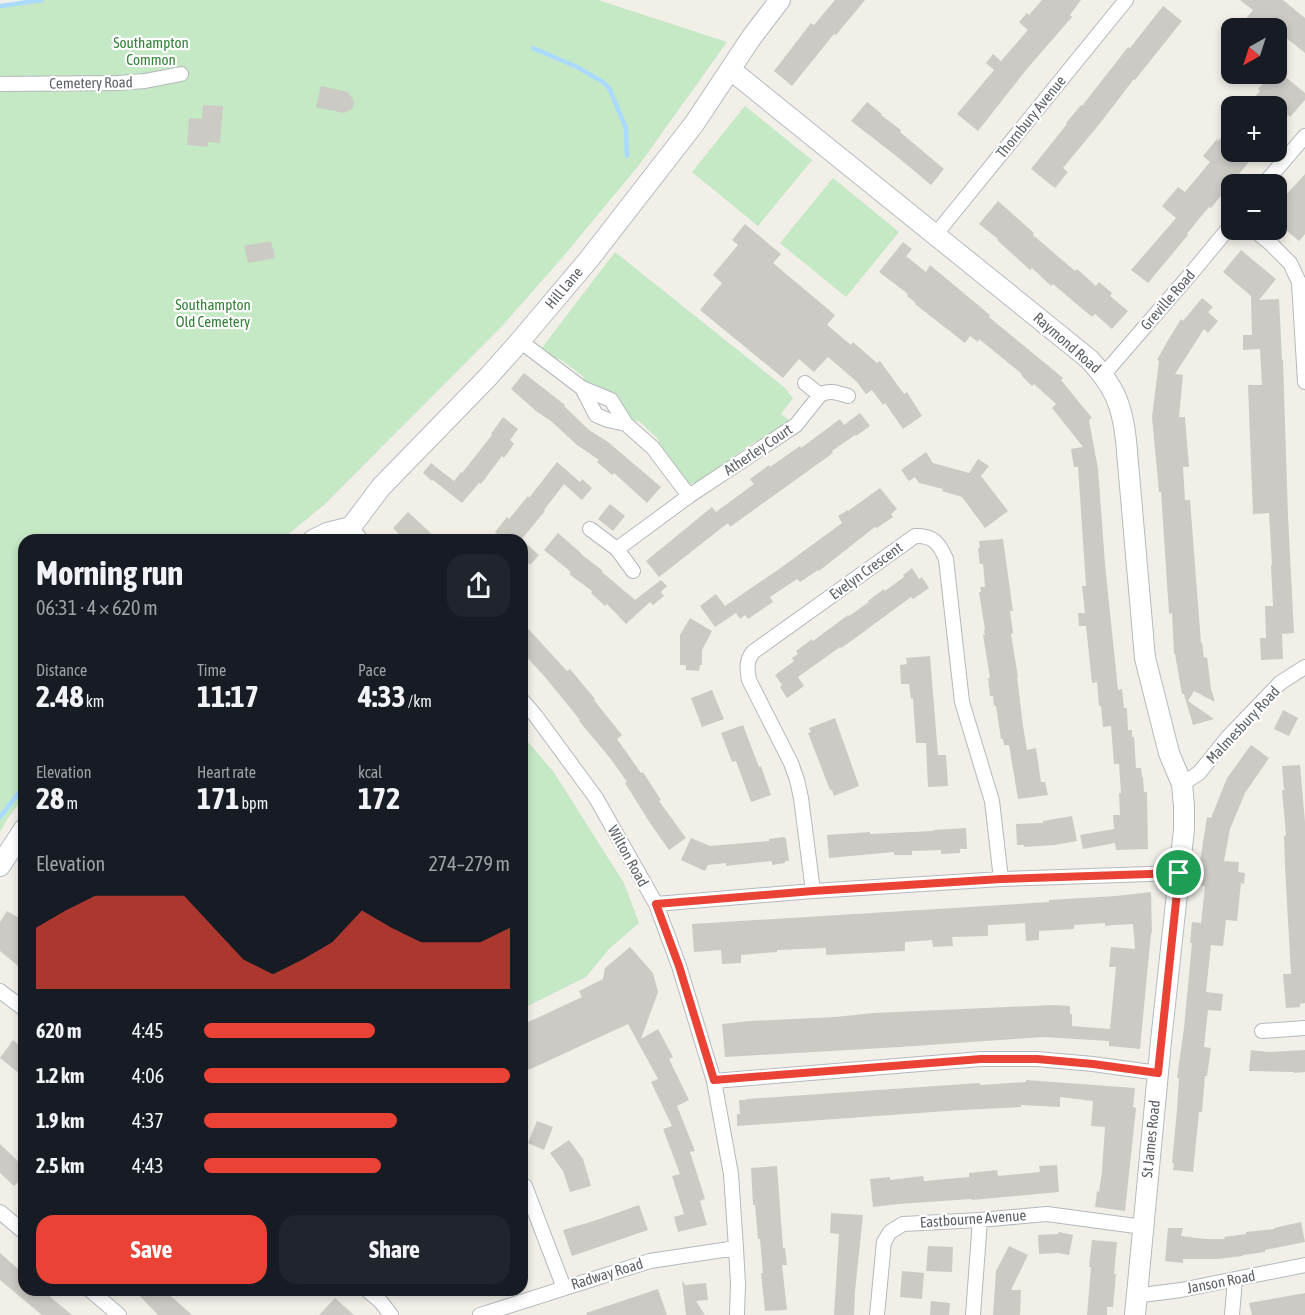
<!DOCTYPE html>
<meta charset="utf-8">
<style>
body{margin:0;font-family:"Asap Condensed",sans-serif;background:#20242c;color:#f1f3f6;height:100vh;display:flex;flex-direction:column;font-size:22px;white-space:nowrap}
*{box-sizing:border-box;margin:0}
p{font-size:20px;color:#9ea1a6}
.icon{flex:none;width:33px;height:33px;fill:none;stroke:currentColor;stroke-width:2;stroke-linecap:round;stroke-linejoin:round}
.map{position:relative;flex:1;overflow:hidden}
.panel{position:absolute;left:18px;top:534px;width:510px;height:762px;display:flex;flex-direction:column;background:#171b24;border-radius:18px;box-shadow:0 3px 9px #0003}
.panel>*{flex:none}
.needle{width:39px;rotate:219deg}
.controls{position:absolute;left:1221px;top:18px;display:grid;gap:12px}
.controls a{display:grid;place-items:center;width:66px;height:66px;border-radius:12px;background:#171b24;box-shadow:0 3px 9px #0003;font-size:30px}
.pin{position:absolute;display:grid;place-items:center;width:51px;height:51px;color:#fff;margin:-26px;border:3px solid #fff;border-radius:50%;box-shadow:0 2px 6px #0007}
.round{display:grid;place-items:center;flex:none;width:63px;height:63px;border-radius:18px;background:#20242c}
.head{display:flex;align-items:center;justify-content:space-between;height:102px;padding:0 18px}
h1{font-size:33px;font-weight:700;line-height:45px}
.figures{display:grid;grid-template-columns:repeat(3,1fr);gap:9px;height:102px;padding:6px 18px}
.figures div{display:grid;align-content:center}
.figures b{font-size:30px;font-weight:700}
.figures small{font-size:16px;font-weight:400}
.figures p{font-size:16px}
.chart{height:168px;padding:12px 18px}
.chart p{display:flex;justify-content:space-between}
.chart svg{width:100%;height:108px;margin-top:6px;fill:#ea4335;opacity:.7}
.cta{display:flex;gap:12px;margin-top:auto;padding:12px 18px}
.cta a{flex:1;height:69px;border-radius:18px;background:#ea4335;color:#fff;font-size:24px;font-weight:700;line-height:69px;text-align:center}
.cta a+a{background:#20242c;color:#f1f3f6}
ul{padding:0 18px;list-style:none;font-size:20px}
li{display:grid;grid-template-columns:96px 72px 1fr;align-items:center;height:45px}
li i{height:15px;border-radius:8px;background:#ea4335}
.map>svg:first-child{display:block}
.green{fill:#c5e8c5}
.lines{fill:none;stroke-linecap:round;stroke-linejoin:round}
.stream{stroke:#aadaff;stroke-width:4.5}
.building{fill:#cccac5}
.street-casing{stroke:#b5b8bc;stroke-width:16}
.secondary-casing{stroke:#b6babf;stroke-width:22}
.street{stroke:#fff;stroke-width:14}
.secondary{stroke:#fff;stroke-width:20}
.route-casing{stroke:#fff;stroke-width:12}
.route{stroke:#ea4335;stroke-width:8}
.labels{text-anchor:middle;stroke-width:4.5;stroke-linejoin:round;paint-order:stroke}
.park-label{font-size:15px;fill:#348238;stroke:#fff}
.street-label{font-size:15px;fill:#5f6368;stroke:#fff}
</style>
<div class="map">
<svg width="1305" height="1315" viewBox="0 0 1305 1315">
<rect width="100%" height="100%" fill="#f1efe8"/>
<path class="green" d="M42,0H598L727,42L639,165L562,258L503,325L324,505L281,540H24V797L8,818L0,832V6Z
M745,106L812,160L758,226L692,172Z
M833,178L899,232L846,297L780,243Z
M615,252L784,387L793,398L781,414L792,422L762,443L754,442L733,457L730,465L717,474H709L697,482L689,484L683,479L660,448L658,439L639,421L630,422L620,406L618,398L610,392L586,386L583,376L560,359L555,360L541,349Z
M522,735L553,771L624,883L639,923L609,949L586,977L522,1009Z"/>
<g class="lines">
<path class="stream" d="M0,6L42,0
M533,48L577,67L603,82L609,88L626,128L627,156
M0,817L24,786"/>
</g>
<path class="building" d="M835,0H865L836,35L834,34L792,86L774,71L811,23L814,25Z
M1042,0H1081L1070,15L1072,17L1026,70L978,131L957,114L994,70L986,63L993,54L1001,61L1028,30L1019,22L1027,13L1029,15Z
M1240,0H1283L1305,18V53L1269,24L1265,28H1238L1253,10Z
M1163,6L1182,21L1135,80L1134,79L1101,122L1063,168L1068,172L1055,188L1031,169L1067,124L1066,123L1081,105L1082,106L1128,47L1130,48Z
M1276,69L1305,93V100L1290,117L1288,115L1276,129V106H1247L1260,91L1258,89L1272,74H1276Z
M321,86L348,92L354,101V105L352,109L344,113L316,107Z
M867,102L882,114L881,115L901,130L900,132L944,169L931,185L900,159L851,121Z
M203,105L223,106L220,143L208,142V147L187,145L189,118L202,119Z
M1232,125V152H1257L1211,208L1209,207L1198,220L1187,234L1188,235L1148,283L1131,270L1176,218L1162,206L1178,187L1185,192L1210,162L1203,156L1217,139L1218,141Z
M1305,174V234L1299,241L1276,222V206Z
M998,201L1034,233L1033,235L1075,271L1077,269L1096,286L1099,282L1112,293L1110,296L1128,311L1112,329L1095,314L1092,317L1053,284L1051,286L1032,268L1030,270L997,240L998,239L979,224Z
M745,224L781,254L773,263L835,315L827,325L851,345L853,342L877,363L880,361L904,394L907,392L922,416L903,429L885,403L883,405L872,390L866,394L856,381L828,357L814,372L799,359L783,378L700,310L722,283L713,275L738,245L732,240Z
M271,241L275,258L248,263L244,246Z
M903,242L912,249L906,256L926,272L930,265L990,315L989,317L1063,378L1061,380L1092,418L1089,420L1098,469L1105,564L1118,690L1122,689L1124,708H1127L1128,730H1132V737H1134L1136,768H1141L1142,777H1143L1144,792H1147L1148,849L1116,850L1115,843L1083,849L1080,835L1114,829L1113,815H1120L1119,793H1121L1119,764H1114L1111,726L1103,727L1101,706H1099L1097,682L1092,683L1086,626H1079L1078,613H1085L1082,586H1086L1078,467H1074L1071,449L1083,447L1052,408L1056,404L1034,384L1032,386L1021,375L1022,374L979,339L978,342L970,336L965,343L915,304L916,303L907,296L908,294L879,272Z
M1241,250L1276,279L1259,300L1279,299L1282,360H1283L1288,516L1294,633L1282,634L1283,659L1261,660L1260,638H1266L1265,606H1273L1271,565H1272L1269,513L1253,514L1248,385H1262L1260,349L1243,350V335H1252L1251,296L1223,272Z
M1202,298L1213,307L1208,312L1218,321L1208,333L1204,329L1175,374L1183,375L1179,417H1185L1189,467H1183L1185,500H1190L1201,643H1202L1204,658L1207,657L1211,689L1215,702L1194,691L1188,701L1214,719L1193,725L1184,694H1182L1175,654H1174L1172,613L1169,614L1167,583L1161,492H1159L1152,417L1159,361L1157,360L1167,342L1181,319L1183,321Z
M524,373L565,405L564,406L589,430L608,442L661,487L647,503L614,473L612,475L597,462L599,460L577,445L552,422L536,411L511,389Z
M860,413L870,426L856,436L855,435L832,451L833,453L730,527L728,523L659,577L646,561L712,507L716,512L754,484L750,479L769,465L770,467L800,446L801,448L840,419L844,425Z
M503,417L518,429L510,440L514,444L504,458L502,456L481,484L479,483L462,503L433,480L432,481L423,473L431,463L454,481L461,472L462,473L492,435L491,434Z
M926,452L933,463L969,473L978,459L989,466L981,476L1008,511L985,528L962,497L942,491L943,489L919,483L915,477L909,481L901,470Z
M557,462L580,482L582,479L592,488L582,500L564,484L544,510L545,511L521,540H505L495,532L507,517L509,519L528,496L529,498Z
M880,488L897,509L891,514L893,517L877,528L875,527L819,571L818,570L800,582L797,579L770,597L773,602L748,619L745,615L740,619L736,613L715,627L700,606L716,594L725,606L782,567L842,523L838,516L848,510V511Z
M610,504L625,516L613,531L598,519Z
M408,512L420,523L438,540H405L393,528Z
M558,533L581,553V554L603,571L602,572L635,600L661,580L667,586L661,592L664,596L653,605L650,602L626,624L607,604L605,606L591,593L592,591L569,574L571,572L544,550Z
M1003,539L1013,611H1010L1013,633L1011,634L1018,677H1017L1023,726L1027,750L1036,748L1041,782H1045L1048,795L1018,799L1009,745H1004L1003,739H1001L996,706H994L993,696H990L988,678H990L983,635H985L984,630H985L979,592H981L980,587H985L983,564H980L979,557L978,548H980L979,541Z
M522,540L539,555L530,565L522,558Z
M912,568L919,579L922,577L929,588L913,599L911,597L854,639L841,648L840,647L798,677L804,686L787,698L780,687L782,685L775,675L794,661L792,658L798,654L796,651L812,639L813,641L848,615L849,616L869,602L868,601L884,589L885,591L904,577L903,575Z
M690,618L712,631L702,650V665H700L699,671L686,670V665H680V635Z
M522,622L567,671L570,669L595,699L594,700L622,735L617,739L641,773L643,772L661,800L659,801L686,838L669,850L650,823L625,783L627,782L610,758L579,721L580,720L545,677L522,652Z
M930,656L938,755H946L948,786L928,787L926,743H916L913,698L911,699L909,684H901L900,665L907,664L906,658Z
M712,690L724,719L702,727L691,698Z
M1283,710L1298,718L1289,736L1274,729Z
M835,718L859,786L834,796L832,790H830L808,733L811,732L809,728Z
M743,725L759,767L761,766L771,795L751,802L736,761L732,762L721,733Z
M1251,745L1269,758L1245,793L1230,829L1224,861L1239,862L1238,872L1245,873L1244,884L1241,883L1237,921L1226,920L1223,946L1211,945L1206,992L1223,994L1221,1011L1208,1010L1204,1047L1211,1048L1207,1076H1205L1202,1112H1199L1193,1172L1173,1170L1174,1163H1172L1177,1110L1179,1078H1177L1184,1028L1192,943H1190L1192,922L1201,923L1205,886L1196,885L1198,867L1199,868L1207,817L1211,818L1227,778Z
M1300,765L1305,822V1003L1300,1004V1007L1286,1008L1283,974H1291L1285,867L1284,836L1286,835L1282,790H1284L1282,766Z
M1072,816L1077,841L1055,845L1024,847V845H1017L1016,824L1043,823V821Z
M966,828L967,849H960V853L941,854V850L912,851V855H894V852L829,858L827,835L870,832V834L933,831V830Z
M784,837L786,839L789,861H785V863L772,865V861L726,866V863L708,865L705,871L681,860L691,838L710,846L769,841V839Z
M1151,892L1152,933H1151L1140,1049L1109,1046V1041L1043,1037L900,1047L725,1057L722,1024L749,1021L835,1017L874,1013L1053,1005L1070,1006V1014H1072V1026L1110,1029L1116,967H1109L1111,947L1135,949L1133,924L1114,925L1105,926V923L1074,925V929L1039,931V940L1026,941L1025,923L988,925V936L952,937L953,946L933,947L932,940L905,942V951L826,955V948L777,950V952L741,955V963L722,964L721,950L694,952L692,924L1049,902V900L1116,896Z
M7,911L24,921V926L19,934L24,938V971L0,951V922Z
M630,947L653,973L658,992L641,1039L658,1029L673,1057L669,1059L689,1100L677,1106L695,1151L690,1152L705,1199L700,1201L707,1225L678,1232L674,1217L684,1214L672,1176L680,1174L663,1129L672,1126L651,1082L658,1079L628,1024L522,1073V1025L582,997L579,991L603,979L605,968Z
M13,1040L24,1049V1077L0,1058Z
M1251,1050L1268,1052L1305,1050V1072L1294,1073V1072L1249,1071Z
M1026,1080L1135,1088L1133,1107L1136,1108L1125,1211L1095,1207L1097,1191L1099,1192L1102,1171L1105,1127L1091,1126L1093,1101L1060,1097V1107L1021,1105V1107L961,1110L737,1126V1114H740L739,1100H746V1099L965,1084L980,1083V1085L1026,1082Z
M537,1121L553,1127L544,1150L528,1143Z
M569,1140L583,1159L591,1186L570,1192L563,1171L550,1153Z
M0,1144L24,1167V1176L14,1186L0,1173Z
M1057,1165L1059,1192L972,1200L971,1199L899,1204L873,1207L870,1179L890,1177V1180L923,1176L924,1181L969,1177V1173L997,1170L998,1176L1040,1172L1039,1166Z
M777,1166L783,1248H785L787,1265H782L787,1310L765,1311L761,1273H763L760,1239H758L755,1205H753L751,1168Z
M639,1205L648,1230L572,1256L563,1230L594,1221Z
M831,1213L863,1215L855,1291L854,1315H834L839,1234L830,1233Z
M1301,1222L1305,1242L1265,1250V1252L1243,1255V1256L1218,1259H1183V1263L1165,1261L1168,1228H1183L1181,1236L1205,1239H1225L1224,1237L1246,1234V1232L1274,1229V1228Z
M1059,1232L1073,1235L1069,1255L1058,1253L1039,1254L1038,1235L1058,1234Z
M1092,1240L1117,1242L1114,1274H1116L1113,1307H1107V1315H1087L1091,1267H1089Z
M928,1246L953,1247L952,1272L926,1271Z
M1009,1246L1028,1255L1011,1290H1021L1020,1315H993L996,1271Z
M0,1253L24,1274V1290H42L72,1315H42L0,1280Z
M902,1271L924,1273L922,1299L900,1297Z
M682,1280L685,1285L706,1283L708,1300L696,1301L705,1315H686Z
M658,1289L667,1315H587L586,1313Z
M134,1290H164L192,1315H158Z
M1305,1293V1315H1252L1249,1303Z
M335,1298L354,1315H319Z
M931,1301L950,1303L949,1315H930Z"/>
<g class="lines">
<defs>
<path id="street" d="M0,84L118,83L145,81L181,74
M1264,184L1305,136
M1254,230L1270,243L1290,263L1299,282L1305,382
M936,234L1126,0
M520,341L582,388L611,400L626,424L653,448L689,496
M1104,374L1194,270L1232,224
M805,383L820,395
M582,388L596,415L608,420L626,424
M351,527L361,540
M590,529L617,549L633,571
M617,549L689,496L796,425L820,395C829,389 838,393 848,396
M522,700L535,715L596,798L656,904L679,966L714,1081L731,1174L736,1248L738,1284L737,1315
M1182,784L1199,773L1228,737L1280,683L1305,667
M813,891L801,798L797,780L791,763L749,680C747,668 746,661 753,652L915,536C933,535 939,543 946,559L962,702L992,801L1001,879
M656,904L813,891L1001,879L1179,873
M0,991L24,1009
M1262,1031L1305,1028
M714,1081L981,1059H1037L1093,1064L1158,1073
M525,1186L564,1288
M0,1212L24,1232
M90,1290L119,1315
M367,1290L381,1302L391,1315
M1137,1295L1150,1294L1181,1290L1305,1265
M480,1315L650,1261L736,1248
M877,1315L884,1242L890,1232L903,1224L980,1220L1047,1214L1143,1227
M973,1315L980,1220
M1232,1315L1235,1279"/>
<path id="secondary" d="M731,70L1089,359C1114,386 1122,404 1126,440L1145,658L1169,753L1182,784L1184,806V829L1161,1041L1135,1315
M313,540L327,533L351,527L381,487L489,376L520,341L590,258L694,124L751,38L780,0
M0,866L24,829"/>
</defs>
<use href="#street" class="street-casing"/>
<use href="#secondary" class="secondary-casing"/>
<use href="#street" class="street"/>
<use href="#secondary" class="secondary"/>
</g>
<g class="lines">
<defs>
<path id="route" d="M1179,873L1158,1073L1093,1064L1037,1059H981L714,1080L679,966L656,904L813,891L1001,879Z"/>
</defs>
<use href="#route" class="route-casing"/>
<use href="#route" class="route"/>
</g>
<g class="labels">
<g class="park-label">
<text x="151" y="48">Southampton<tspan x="151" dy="17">Common</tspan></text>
<text x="213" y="310">Southampton<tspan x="213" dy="17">Old Cemetery</tspan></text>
</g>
<g class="street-label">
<text transform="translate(91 83) rotate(-1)" y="5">Cemetery Road</text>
<text transform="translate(1031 117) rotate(-51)" y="5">Thornbury Avenue</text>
<text transform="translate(564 288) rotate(-50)" y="5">Hill Lane</text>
<text transform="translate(1168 300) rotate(-49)" y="5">Greville Road</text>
<text transform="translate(1067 343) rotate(41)" y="5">Raymond Road</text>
<text transform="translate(758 450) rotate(-34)" y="5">Atherley Court</text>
<text transform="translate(866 571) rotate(-36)" y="5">Evelyn Crescent</text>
<text transform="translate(1243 725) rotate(-47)" y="5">Malmesbury Road</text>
<text transform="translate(628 856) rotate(61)" y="5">Wilton Road</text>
<text transform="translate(1151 1139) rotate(-84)" y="5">St James Road</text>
<text transform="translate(973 1219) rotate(-4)" y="5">Eastbourne Avenue</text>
<text transform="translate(607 1274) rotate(-17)" y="5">Radway Road</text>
<text transform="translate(1221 1282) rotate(-11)" y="5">Janson Road</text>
</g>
</g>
</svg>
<div class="controls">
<a><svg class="needle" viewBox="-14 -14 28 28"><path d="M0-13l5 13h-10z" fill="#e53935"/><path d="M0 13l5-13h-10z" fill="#9ea1a6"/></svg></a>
<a>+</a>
<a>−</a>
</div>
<div class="pin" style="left:1179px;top:873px;background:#1e9e55"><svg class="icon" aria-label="arrive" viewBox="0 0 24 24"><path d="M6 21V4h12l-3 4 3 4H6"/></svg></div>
<section class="panel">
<div class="head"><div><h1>Morning run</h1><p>06:31 · 4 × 620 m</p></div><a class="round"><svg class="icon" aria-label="share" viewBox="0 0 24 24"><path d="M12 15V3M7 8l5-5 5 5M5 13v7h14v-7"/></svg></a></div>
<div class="figures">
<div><p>Distance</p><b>2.48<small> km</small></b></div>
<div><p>Time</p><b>11:17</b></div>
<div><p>Pace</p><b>4:33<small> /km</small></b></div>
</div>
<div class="figures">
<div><p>Elevation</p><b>28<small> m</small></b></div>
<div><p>Heart rate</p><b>171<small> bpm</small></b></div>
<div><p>kcal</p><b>172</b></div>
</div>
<div class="chart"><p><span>Elevation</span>274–279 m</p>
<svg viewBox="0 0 160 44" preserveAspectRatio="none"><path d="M0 44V19L10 12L20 6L30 6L40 6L50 6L60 19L70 32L80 38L90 32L100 25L110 12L120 19L130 25L140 25L150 25L160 19V44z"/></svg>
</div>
<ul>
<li><b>620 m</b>4:45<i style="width:56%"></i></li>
<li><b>1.2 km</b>4:06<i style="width:100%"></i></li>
<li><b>1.9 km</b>4:37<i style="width:63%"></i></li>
<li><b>2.5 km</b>4:43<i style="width:58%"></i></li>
</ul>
<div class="cta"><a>Save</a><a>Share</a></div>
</section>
</div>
